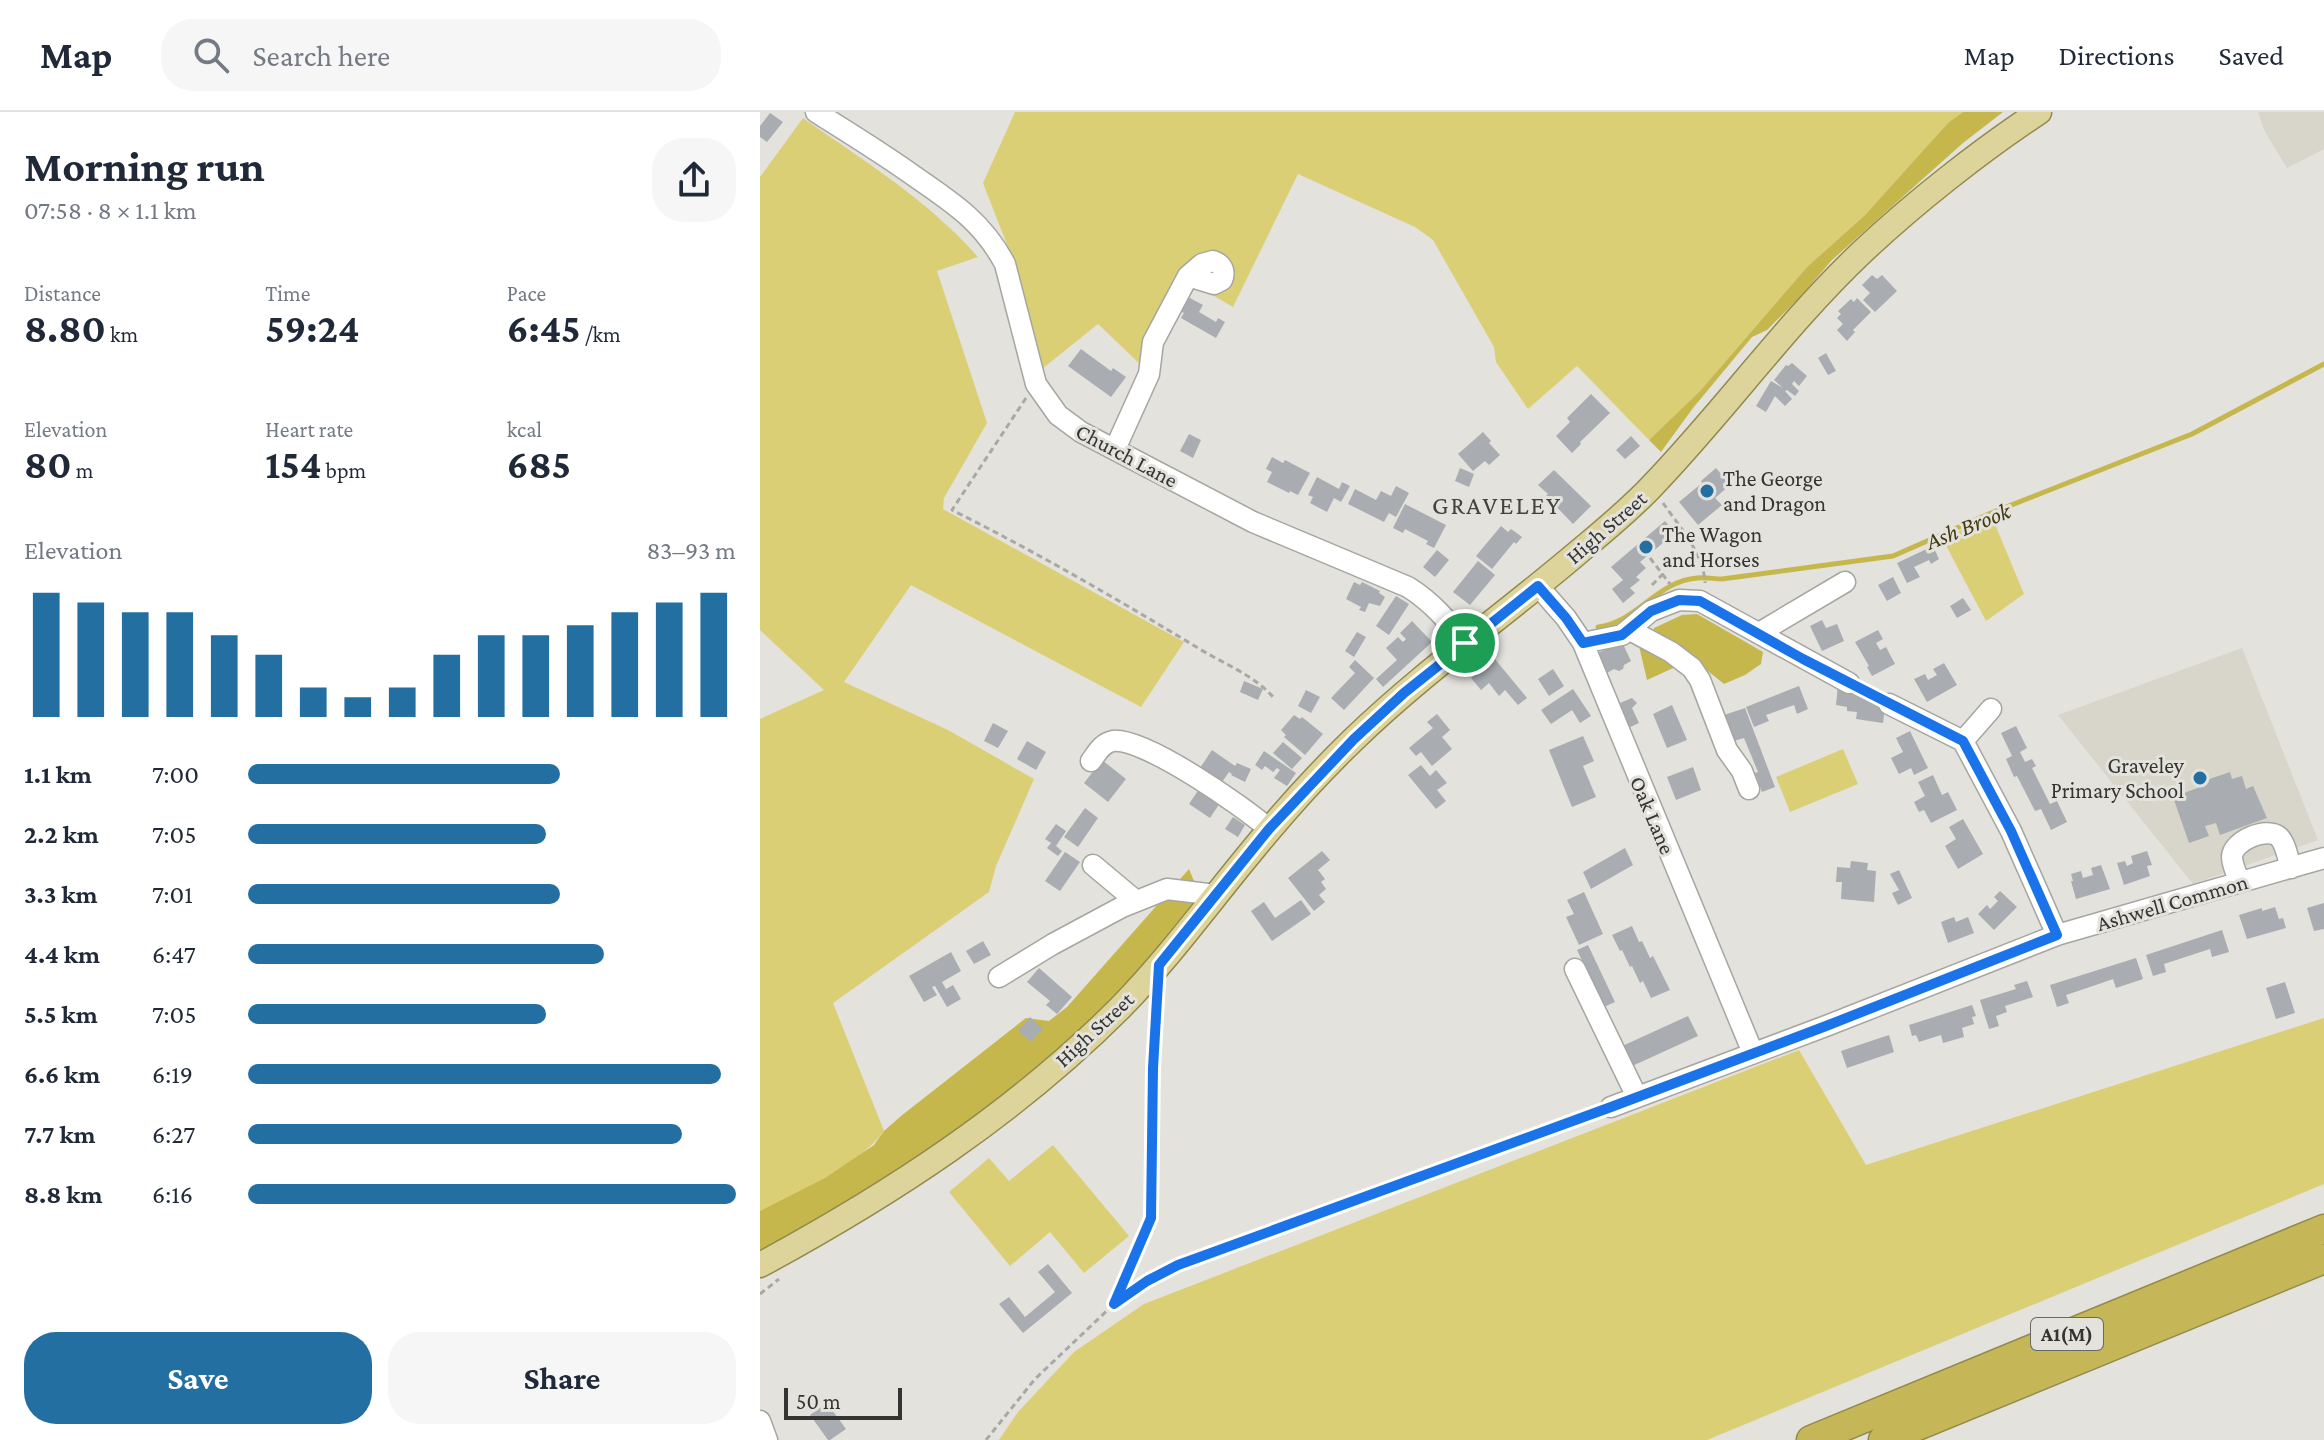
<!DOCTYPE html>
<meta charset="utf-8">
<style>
body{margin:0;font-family:"Crimson Pro",serif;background:#f6f6f7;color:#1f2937;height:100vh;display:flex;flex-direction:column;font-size:30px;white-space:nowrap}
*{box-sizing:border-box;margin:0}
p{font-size:26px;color:#747a83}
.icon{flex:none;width:44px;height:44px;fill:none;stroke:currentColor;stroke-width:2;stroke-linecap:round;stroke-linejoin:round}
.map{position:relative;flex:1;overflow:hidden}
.details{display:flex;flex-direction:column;background:#fff;width:760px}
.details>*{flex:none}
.scale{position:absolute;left:24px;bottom:20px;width:118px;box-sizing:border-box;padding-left:8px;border:4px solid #343432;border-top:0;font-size:22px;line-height:28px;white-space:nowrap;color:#343432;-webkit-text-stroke:6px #e3e2dd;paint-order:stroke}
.pin{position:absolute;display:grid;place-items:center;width:68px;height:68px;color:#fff;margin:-34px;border:4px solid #fff;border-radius:50%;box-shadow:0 2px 8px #0007}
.round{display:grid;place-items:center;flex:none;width:84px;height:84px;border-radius:32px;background:#f6f6f7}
.headline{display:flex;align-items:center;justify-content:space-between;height:136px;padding:0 24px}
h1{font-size:44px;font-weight:700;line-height:60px}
.figures{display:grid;grid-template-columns:repeat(3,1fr);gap:12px;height:136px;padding:8px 24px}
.figures div{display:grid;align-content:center}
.figures b{font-size:40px;font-weight:700}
.figures small{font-size:22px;font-weight:400}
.figures p{font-size:22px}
.chart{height:224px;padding:16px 24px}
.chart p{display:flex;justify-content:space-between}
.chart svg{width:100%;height:144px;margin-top:8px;stroke:#236fa2;stroke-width:6}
.action{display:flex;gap:16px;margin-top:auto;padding:16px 24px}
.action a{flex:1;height:92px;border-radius:32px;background:#236fa2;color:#fff;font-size:32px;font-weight:700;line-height:92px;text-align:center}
.action a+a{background:#f6f6f7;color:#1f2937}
ul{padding:0 24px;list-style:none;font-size:26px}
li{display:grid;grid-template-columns:128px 96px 1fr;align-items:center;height:60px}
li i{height:20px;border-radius:10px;background:#236fa2}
header{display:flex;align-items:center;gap:48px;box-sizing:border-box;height:112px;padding:0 40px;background:#fff;border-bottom:2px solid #e0e1e3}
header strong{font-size:38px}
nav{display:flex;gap:44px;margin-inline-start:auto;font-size:28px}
.search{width:560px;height:72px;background:#f6f6f7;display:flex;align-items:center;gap:20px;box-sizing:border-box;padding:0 28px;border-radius:32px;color:#747a83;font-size:30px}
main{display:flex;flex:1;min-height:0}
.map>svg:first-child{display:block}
.built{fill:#d8d6ca}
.green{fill:#dbcf76}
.forest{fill:#c6b74d}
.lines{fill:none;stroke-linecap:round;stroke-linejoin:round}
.stream{stroke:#c6b74d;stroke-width:5}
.building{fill:#a9adb1}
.minor-casing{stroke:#a6a6a1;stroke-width:23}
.major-casing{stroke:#92894b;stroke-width:27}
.highway-casing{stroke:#92894b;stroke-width:31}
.path{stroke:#a9a8a4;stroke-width:3;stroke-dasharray:6 4;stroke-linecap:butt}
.minor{stroke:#fff;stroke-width:20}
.major{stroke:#dcd49b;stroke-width:24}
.highway{stroke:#c5b758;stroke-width:28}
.route-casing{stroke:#fff;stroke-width:16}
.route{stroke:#1a73e8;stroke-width:10}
.poi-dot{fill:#236fa2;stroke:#e3e2dd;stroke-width:3}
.labels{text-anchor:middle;stroke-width:6;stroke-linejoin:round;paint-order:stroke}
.shield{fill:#e3e2dd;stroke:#686865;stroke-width:2}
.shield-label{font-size:20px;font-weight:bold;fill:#343432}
.street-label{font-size:22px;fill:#343432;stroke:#e3e2dd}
.poi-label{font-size:22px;fill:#343432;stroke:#e3e2dd;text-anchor:start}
.water-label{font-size:24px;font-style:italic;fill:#413b0e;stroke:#e3e2dd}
.quarter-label{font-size:26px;letter-spacing:2px;fill:#43433f;stroke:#e3e2dd}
</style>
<header>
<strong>Map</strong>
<div class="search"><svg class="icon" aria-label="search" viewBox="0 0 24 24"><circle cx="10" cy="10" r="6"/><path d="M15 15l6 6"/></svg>Search here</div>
<nav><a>Map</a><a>Directions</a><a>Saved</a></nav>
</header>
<main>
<section class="details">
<div class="headline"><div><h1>Morning run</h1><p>07:58 · 8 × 1.1 km</p></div><a class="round"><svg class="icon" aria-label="share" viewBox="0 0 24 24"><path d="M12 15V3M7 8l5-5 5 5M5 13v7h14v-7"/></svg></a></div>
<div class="figures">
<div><p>Distance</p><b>8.80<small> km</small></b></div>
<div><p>Time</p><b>59:24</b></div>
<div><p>Pace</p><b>6:45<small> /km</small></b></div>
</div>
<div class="figures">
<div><p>Elevation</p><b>80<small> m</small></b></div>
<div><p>Heart rate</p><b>154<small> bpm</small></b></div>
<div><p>kcal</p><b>685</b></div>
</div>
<div class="chart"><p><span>Elevation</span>83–93 m</p>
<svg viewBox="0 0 160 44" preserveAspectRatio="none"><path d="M5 44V6M15 44V9M25 44V12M35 44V12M45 44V19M55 44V25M65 44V35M75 44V38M85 44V35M95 44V25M105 44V19M115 44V19M125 44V16M135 44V12M145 44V9M155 44V6"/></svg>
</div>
<ul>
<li><b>1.1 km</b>7:00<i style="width:64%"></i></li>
<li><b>2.2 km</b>7:05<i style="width:61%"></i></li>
<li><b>3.3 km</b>7:01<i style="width:64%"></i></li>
<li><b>4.4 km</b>6:47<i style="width:73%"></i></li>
<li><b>5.5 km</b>7:05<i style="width:61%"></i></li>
<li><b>6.6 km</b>6:19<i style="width:97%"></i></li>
<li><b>7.7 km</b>6:27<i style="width:89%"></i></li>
<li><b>8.8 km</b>6:16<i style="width:100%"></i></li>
</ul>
<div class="action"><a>Save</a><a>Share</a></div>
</section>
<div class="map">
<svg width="1564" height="1328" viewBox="0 0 1564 1328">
<rect width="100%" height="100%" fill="#e3e2dd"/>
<path class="built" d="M1498,0H1564V37L1527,56L1505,20Z
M1482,536L1558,728L1433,772L1298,603Z"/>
<path class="green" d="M255,0H1203L1189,10L1168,33L1105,103L1047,155L940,279L889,328L817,254L768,297L736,250L734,235L673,128L655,115L538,62L473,195L432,171L382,254L338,212L282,257L278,251L246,130L223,71Z
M43,6C104,49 168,88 218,145L177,159L227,311L184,386L183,397L424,530L381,595L151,473L84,570L188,618L274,667L236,754L229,780L73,891L124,1019C101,1051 37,1083 0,1099V607L64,578L0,518V65Z
M1232,405L1264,482L1226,509L1182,426Z
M1083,637L1098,672L1030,700L1016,665Z
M1564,906V1072L947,1328H239L258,1300L314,1240L384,1192L1039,938L1106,1053Z
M293,1033L369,1124L324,1161L290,1120L250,1154L189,1080L229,1046L249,1069Z"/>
<path class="forest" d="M1203,0H1243L1203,31L1072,148L1040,185L1007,218L992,225L933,296L901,340L889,328L940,279L1047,155L1105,103L1168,33L1189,10Z
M937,502L1003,540L1001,552L985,563L964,572L933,547L887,568L879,534L893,527L894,516L922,503Z
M429,757L441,786L379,870L213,1015L0,1144V1099L65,1066L114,1033L124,1019L141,1004L266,906L289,909L307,895Z"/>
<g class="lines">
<path class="stream" d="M838,515C876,511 897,469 937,466C945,465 954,467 962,467L1133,444L1231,401L1432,322L1564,252"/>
</g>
<path class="building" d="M10,1L23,10L7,30L0,25V14Z
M1112,163L1117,167L1122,163L1137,179L1115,200L1103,188L1110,181L1102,173Z
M428,185L443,193L439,200L456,210L458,206L465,210L456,226L421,206L424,201L420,199Z
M1097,186L1111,200L1093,218L1095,220L1087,229L1077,218L1083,212L1077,206L1081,202L1078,199L1091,187L1094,190Z
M321,237L351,259L353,256L366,265L351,285L308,254Z
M1066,241L1076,259L1068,263L1058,246Z
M1032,251L1047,264L1039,274L1034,269L1032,272L1039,279L1035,284L1027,278L1025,279L1032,287L1025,294L1015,284L1006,300L996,294L1011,269L1023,276L1014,268L1026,253L1028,254Z
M831,282L850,301L820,330L821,332L812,341L796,324L810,310L807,306Z
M723,320L731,329L729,331L740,343L729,353L725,349L713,359L698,342Z
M429,322L441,328L433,346L420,339Z
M871,324L880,334L865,347L856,338Z
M512,345L523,351L525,348L550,361L538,383L530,379L529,381L507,370L512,360L506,357Z
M700,356L714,362L709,375L695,369Z
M956,356L970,373L955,386L962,393L938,413L919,390L942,371L941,369Z
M794,358L831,394L813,412L786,384L788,382L778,373Z
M557,365L579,377L582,370L590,374L581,390L574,386L567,400L550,391L553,385L548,383Z
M636,374L649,381L636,405L629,401L624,410L588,392L595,377L616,388L621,379L631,384Z
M645,392L686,413L674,436L666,432L668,429L645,417L643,421L633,416Z
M905,409L915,421L880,450L886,456L876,465L880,468L870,476L875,481L863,491L852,477L863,468L851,455Z
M741,414L748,420L751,417L762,425L756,432L754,430L732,457L716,444Z
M1173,434L1179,447L1171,452L1169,448L1154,455L1160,465L1147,471L1137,451Z
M677,438L689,448L675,465L663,455Z
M718,449L735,463L710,493L693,480Z
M1133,465L1141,481L1127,489L1118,473Z
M594,470L600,473L602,470L620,479L619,481L625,485L620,494L609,491L605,500L599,498L601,495L586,487Z
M636,484L649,492L629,523L616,514Z
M1203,486L1211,498L1197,506L1190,494Z
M1062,508L1066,516L1077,512L1084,529L1062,539L1050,514Z
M652,509L672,530L623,575L616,567L637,548L626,536L638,525L643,530L646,527L640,521Z
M1118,518L1123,527L1116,531L1120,538L1126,535L1135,552L1112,564L1107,555L1109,554L1095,530Z
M597,520L606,525L594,545L585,539Z
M862,530L871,549L864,553L863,557L859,559L854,557L845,562L836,542Z
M734,546L767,586L758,593L745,578L739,584L729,571L721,578L711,566Z
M595,548L614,566L584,598L571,586L595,561L589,555Z
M1184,551L1197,573L1167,590L1154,567L1165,562L1168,568L1177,563L1173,557Z
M793,557L804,574L789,584L778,567Z
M484,569L503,577L498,588L480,580Z
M1078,573L1089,579L1099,580V583L1107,584L1106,588L1118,589L1117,594L1125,595L1123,611L1096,607L1097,600L1087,599V595L1076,593Z
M1039,574L1048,597L1037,602L1034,593L1006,603L1009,609L994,615L986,595Z
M813,577L831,604L820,611L812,598L791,612L781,598Z
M546,578L560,585L551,601L538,594Z
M872,586L877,591L872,596L879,611L866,617L855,593Z
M912,593L927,628L907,636L893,602Z
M985,596L1015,675L1002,680L995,661L998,660L984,626L970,630L961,604Z
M677,602L690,618L682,625L692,637L672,654L661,640L656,644L649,636L673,616L667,610Z
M534,603L540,607L542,605L563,622L545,643L524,625L526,623L521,618Z
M233,611L248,619L238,636L224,629Z
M1256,614L1267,636L1260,640L1265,650L1272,647L1276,654L1272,656L1290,692L1297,689L1307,710L1291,718L1281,697L1275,699L1257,664L1254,665L1246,647L1252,644L1241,621Z
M1150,619L1168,656L1154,663L1151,656L1139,662L1131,646L1143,640L1136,626Z
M823,624L834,649L823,654L836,685L812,695L789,638Z
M267,629L286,640L276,658L257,647Z
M523,630L542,646L532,657L513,641Z
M452,638L475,654L477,651L491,657L485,670L471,663L472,662L469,660L462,670L440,656Z
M504,639L536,661L527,674L514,666L520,658L517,656L513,660L505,654L502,658L495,653Z
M342,648L366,667L348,690L324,671Z
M661,653L670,664L676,658L687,671L677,678L686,689L676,697L648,663Z
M933,655L941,678L916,688L907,665Z
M1470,660L1472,667L1482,664L1486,677L1493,674L1507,706L1460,723L1456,711L1445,714L1449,724L1429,731L1413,685L1443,674L1441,670Z
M1173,663L1182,683L1188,680L1197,698L1171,711L1164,698L1159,700L1154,690L1165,684L1158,670Z
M441,674L462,688L450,706L429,692Z
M325,696L338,706L318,735L304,725Z
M473,705L485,713L478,725L465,717Z
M1203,707L1223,742L1198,757L1185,734L1196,727L1189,715Z
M296,712L306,719L296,734L302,739L298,744L287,736L291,731L285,727Z
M865,736L873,753L831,777L823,760Z
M562,739L570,748L558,758L565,767L561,770L566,777L559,783L565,790L554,799L528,766Z
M1387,739L1392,753L1387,754L1390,764L1364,773L1357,751L1365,749L1367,754L1373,751L1371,744Z
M305,740L320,750L300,779L285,769Z
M1091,749L1108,751L1107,758L1116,759L1114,790L1081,787L1082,770H1076L1077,755L1090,756Z
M1341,753L1350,777L1316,787L1311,769H1313L1311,762L1321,759L1323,766L1333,763L1331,756Z
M1139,758L1152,786L1138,793L1132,781L1139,778L1130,762Z
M1240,779L1257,795L1234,818L1218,802L1227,793L1230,797L1238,789L1234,785Z
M824,780L843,822L819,833L806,805L814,802L807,788Z
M541,788L551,802L512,829L491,799L504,790L515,806Z
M1564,791V817L1554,819L1547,796Z
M1515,795L1519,807L1523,806L1526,816L1487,827L1479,803L1502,796V799Z
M1194,805L1196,810L1208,805L1214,821L1188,831L1181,810Z
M872,814L879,830L882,829L890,846L893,844L910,878L891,886L883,869L880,871L872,854L870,855L862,838L860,839L852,823Z
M1462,818L1469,840L1452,845L1450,837L1404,852L1406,860L1393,864L1386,843Z
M223,829L231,843L214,852L206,839Z
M828,833L855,890L844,895L817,838Z
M191,840L201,859L182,870L186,877L193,873L201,887L187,895L175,874L172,875L177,883L164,890L149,864Z
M1376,846L1383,867L1356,876L1353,867L1333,874L1306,883L1309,891L1297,895L1290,873Z
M279,856L312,885L297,902L286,893L290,889L267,870Z
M1267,869L1273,885L1245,894L1247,900L1236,904L1239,914L1229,917L1220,888L1256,877L1254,873Z
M1525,870L1535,901L1516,907L1506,876Z
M1212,893L1216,904L1212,905L1214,912L1202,916L1204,925L1183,931L1181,923L1159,930L1156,923L1152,924L1149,913Z
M928,904L938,924L870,955L860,935Z
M270,905L283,917L271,930L258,919Z
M1129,923L1134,940L1087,956L1081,939Z
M288,1152L312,1181L263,1221L239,1192L249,1185L265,1205L295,1180L278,1160Z
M67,1291L86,1317L70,1328H68L50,1303Z"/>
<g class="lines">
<defs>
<path id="minor" d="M56,0C89,21 122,41 154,64C192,90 223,110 245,152L276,272L298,303L321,320L493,410L648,475C672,490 688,509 705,531
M355,337L389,262L393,230L428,164L442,152L453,149C462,152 466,159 462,168L454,172L428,164
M778,474L806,506L823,531L993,941
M870,518L911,540L932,556L940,568L967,638L982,659L989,677
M999,521L1085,470
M823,531L862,523L891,499L919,488L940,489L1089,571
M1129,592L1203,629
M1231,597L1203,629L1251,719L1297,823
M331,649C337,641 342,631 353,629C384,625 484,695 509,717
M333,753L376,789
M1480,770C1477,763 1472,753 1472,745C1472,729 1507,714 1519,725C1526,732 1528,747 1531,756
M815,857L877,985
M239,865L293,832L362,795L407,777L456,783
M851,995L1066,914L1297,823L1564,746
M0,1309L7,1328"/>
<path id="major" d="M0,1153C131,1082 254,1002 360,896C415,840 460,775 511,716C537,685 565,655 594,627C663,560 742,505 815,443C841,421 869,399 893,373C965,298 1026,212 1102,140C1154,91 1220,39 1279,0"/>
<path id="highway" d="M1051,1328L1564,1117
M1123,1328L1564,1147"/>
</defs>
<use href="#minor" class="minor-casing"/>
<use href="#major" class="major-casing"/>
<use href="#highway" class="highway-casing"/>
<path class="path" d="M266,286L192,398C276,440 357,487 438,536C464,552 494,563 514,586
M903,391C919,414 944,442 945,471
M890,446L910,472
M892,473L903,462
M0,1182L19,1167
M354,1192L391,1106L393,956L397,887
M226,1328L275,1267L354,1192L387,1169L418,1153L453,1139L836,1000"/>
<use href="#minor" class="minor"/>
<use href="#major" class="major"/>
<use href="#highway" class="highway"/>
</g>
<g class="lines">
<defs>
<path id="route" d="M778,474L806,506L823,531L862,523L891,499L919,488L940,489L1043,547L1203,629L1251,719L1297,823L1066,914L851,995L418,1153L387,1169L354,1192L391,1106L393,956L399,853L509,717L594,627L644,581Z"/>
</defs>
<use href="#route" class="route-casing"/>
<use href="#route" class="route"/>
</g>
<g class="poi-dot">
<circle cx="947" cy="379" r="8"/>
<circle cx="886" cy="435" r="8"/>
<circle cx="1440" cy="666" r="8"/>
</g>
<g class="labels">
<rect class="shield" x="1271" y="1206" width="72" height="32" rx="6"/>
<g class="shield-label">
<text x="1307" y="1229">A1(M)</text>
</g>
<g class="street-label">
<text transform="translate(367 343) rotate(28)" y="8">Church Lane</text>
<text transform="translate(846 415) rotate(-41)" y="8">High Street</text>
<text transform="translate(893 703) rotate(67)" y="8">Oak Lane</text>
<text transform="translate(1412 790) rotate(-16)" y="8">Ashwell Common</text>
<text transform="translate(334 917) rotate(-43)" y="8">High Street</text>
</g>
<g class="poi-label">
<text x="963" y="374">The George<tspan x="963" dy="25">and Dragon</tspan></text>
<text x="902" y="430">The Wagon<tspan x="902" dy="25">and Horses</tspan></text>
<text x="1424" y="661" text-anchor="end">Graveley<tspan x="1424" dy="25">Primary School</tspan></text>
</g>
<g class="water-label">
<text transform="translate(1208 414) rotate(-22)" y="8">Ash Brook</text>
</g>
<g class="quarter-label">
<text x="737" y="402">GRAVELEY</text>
</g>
</g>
</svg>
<div class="scale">50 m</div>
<div class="pin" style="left:705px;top:531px;background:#1e9e55"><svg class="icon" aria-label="arrive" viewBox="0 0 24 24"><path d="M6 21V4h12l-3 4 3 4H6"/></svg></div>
</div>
</main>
